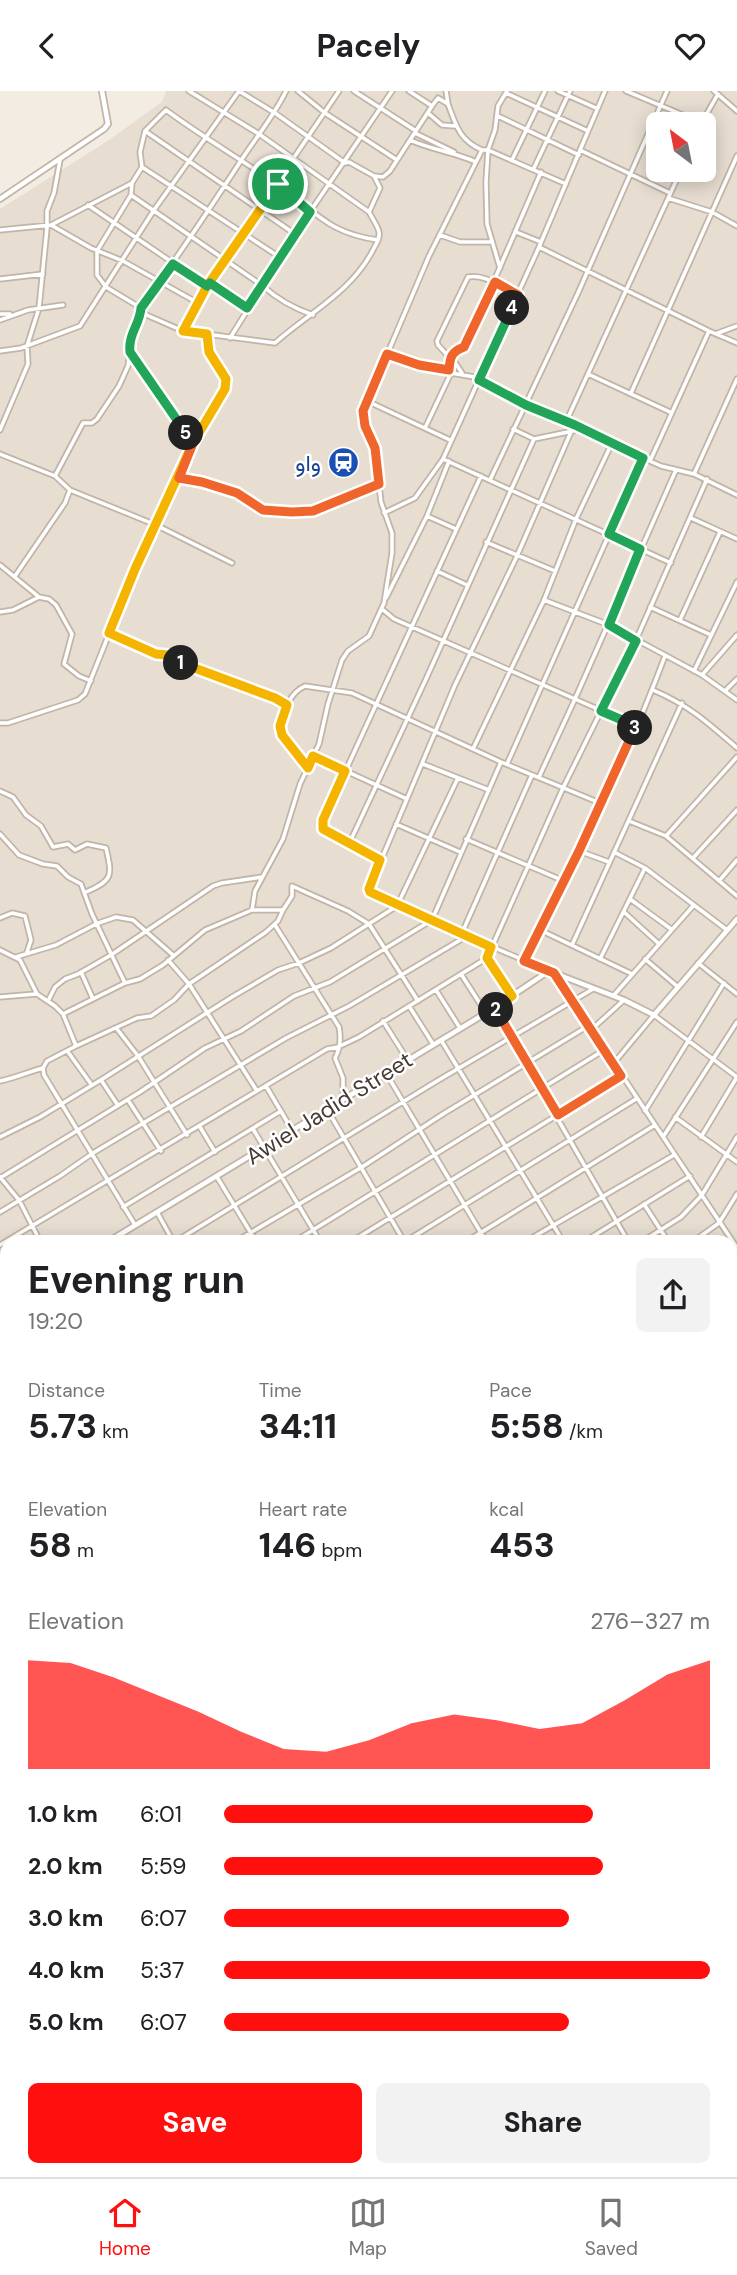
<!DOCTYPE html>
<meta charset="utf-8">
<style>
body{margin:0;font-family:"DM Sans",Vazirmatn,sans-serif;background:#f2f2f2;color:#202124;height:100vh;display:flex;flex-direction:column;font-size:26px;white-space:nowrap}
*{box-sizing:border-box;margin:0}
p{font-size:23px;color:#757577}
.icon{flex:none;width:38px;height:38px;fill:none;stroke:currentColor;stroke-width:2;stroke-linecap:round;stroke-linejoin:round}
.map{position:relative;flex:1;overflow:hidden}
.drawer{position:absolute;left:0px;top:1144px;width:738px;height:942px;display:flex;flex-direction:column;background:#fff;border-radius:21px 21px 0 0;box-shadow:0 4px 18px #0003}
.drawer>*{flex:none}
.needle{width:46px;rotate:328deg}
.controls{position:absolute;left:646px;top:21px;display:grid;gap:14px}
.controls a{display:grid;place-items:center;width:70px;height:70px;border-radius:10px;background:#fff;box-shadow:0 4px 18px #0003;font-size:35px}
.pin{position:absolute;display:grid;place-items:center;width:60px;height:60px;color:#fff;margin:-30px;border:4px solid #fff;border-radius:50%;box-shadow:0 2px 7px #0007}
.km{position:absolute;width:35px;height:35px;margin:-18px;border-radius:50%;background:#222;color:#fff;font-size:19px;line-height:35px;text-align:center}
.round{display:grid;place-items:center;flex:none;width:74px;height:74px;border-radius:10px;background:#f2f2f2}
.headline{display:flex;align-items:center;justify-content:space-between;height:119px;padding:0 28px}
h1{font-size:38px;font-weight:700;line-height:52px}
.metrics{display:grid;grid-template-columns:repeat(3,1fr);gap:10px;height:119px;padding:7px 28px}
.metrics div{display:grid;align-content:center}
.metrics b{font-size:35px;font-weight:700}
.metrics small{font-size:19px;font-weight:400}
.metrics p{font-size:19px}
.chart{height:196px;padding:14px 28px}
.chart p{display:flex;justify-content:space-between}
.chart svg{width:100%;height:126px;margin-top:7px;fill:#ff0f0d;opacity:.7}
.cta{display:flex;gap:14px;margin-top:auto;padding:14px 28px}
.cta a{flex:1;height:80px;border-radius:10px;background:#ff0f0d;color:#fff;font-size:28px;font-weight:700;line-height:80px;text-align:center}
.cta a+a{background:#f2f2f2;color:#202124}
ul{padding:0 28px;list-style:none;font-size:23px}
li{display:grid;grid-template-columns:112px 84px 1fr;align-items:center;height:52px}
li i{height:18px;border-radius:9px;background:#ff0f0d}
header{display:flex;justify-content:space-between;align-items:center;height:91px;padding:0 28px;background:#fff;font-size:32px;font-weight:700}
.tabs{display:flex;justify-content:space-around;align-items:center;height:98px;border-top:2px solid #e0e0e0;background:#fff;font-size:19px;color:#757577}
.tabs a{display:grid;justify-items:center;gap:4px}
.tabs .on{color:#ff0f0d}
.map>svg:first-child{display:block}
.residential{fill:#e7ddd1;fill-rule:evenodd}
.education{fill:#eddfcc}
.lines{fill:none;stroke-linecap:round;stroke-linejoin:round}
.stream{stroke:#9bdcf4;stroke-width:2}
.minor-casing{stroke:#c1b5a8;stroke-width:7}
.tertiary-casing{stroke:#c1b5a8;stroke-width:8}
.primary-casing{stroke:#e9aa5a;stroke-width:9}
.minor{stroke:#fff;stroke-width:3.5}
.tertiary{stroke:#fff;stroke-width:4.5}
.primary{stroke:#ffcf8f;stroke-width:5}
.split-1-casing{stroke:#fff;stroke-width:14}
.split-2-casing{stroke:#fff;stroke-width:14}
.split-3-casing{stroke:#fff;stroke-width:14}
.split-4-casing{stroke:#fff;stroke-width:14}
.split-5-casing{stroke:#fff;stroke-width:14}
.split-6-casing{stroke:#fff;stroke-width:14}
.split-1{stroke:#f5b400;stroke-width:9}
.split-2{stroke:#f5b400;stroke-width:9}
.split-3{stroke:#f0652b;stroke-width:9}
.split-4{stroke:#22a559;stroke-width:9}
.split-5{stroke:#f0652b;stroke-width:9}
.split-6{stroke:#22a559;stroke-width:9}
.labels{text-anchor:middle;stroke-width:5;stroke-linejoin:round;paint-order:stroke}
.transit-label{font-size:23px;fill:#164399;stroke:#fff;text-anchor:end}
.street-label{font-size:23px;fill:#453b33;stroke:#fff}
</style>
<header><svg class="icon" aria-label="back" viewBox="0 0 24 24"><path d="M15 5l-7 7 7 7"/></svg>Pacely<svg class="icon" aria-label="heart" viewBox="0 0 24 24"><path d="M12 20l-8-8c-3-5 5-10 8-4 3-6 11-1 8 4z"/></svg></header>
<div class="map">
<svg width="737" height="2086" viewBox="0 0 737 2086">
<rect width="100%" height="100%" fill="#f3ece3"/>
<path class="residential" d="M166,0H737V1944L732,1949V1152H7V2079H605L598,2086H0V118L109,49L162,11ZM658,33H704V79H658Z"/>
<path class="education" d="M737,1167V1238L732,1241V1170Z"/>
<g class="lines">
<path class="stream" d="M732,2049L737,2045
M687,2086L693,2079"/>
<defs>
<path id="minor" d="M239,0L275,22L345,72L349,71L374,85
M298,0L325,22L397,69
M354,0L416,40
M409,0L432,15L438,7L448,13C456,34 459,49 482,59
M446,0L448,13
M558,0L596,17
M626,0L702,32
M714,0L737,20
M506,2L588,40
M428,22L442,34L455,35
M498,25L579,64
M702,31L718,3
M145,40L295,143
M415,42L454,61
M410,49C432,59 454,61 476,71
M580,59L670,102
M512,69L545,0
M142,76L281,167
M534,77L570,0
M132,92L131,104L263,195C278,209 293,217 313,224
M131,104L97,160V184L106,196L141,217L142,222L183,240L275,252C310,221 353,200 374,157C377,152 380,147 379,141C378,135 372,127 369,121L259,43L189,0
M668,107L712,121L737,135
M88,114L207,195
M369,121L380,97L374,85L383,86L390,80L432,15
M51,134L132,92L142,76L140,61L145,40L166,19C201,45 239,67 275,92C314,118 326,142 378,149
M0,139L51,134L91,157L123,170L198,212
M516,141L541,151
M440,144L460,151H492
M539,156L709,240L737,252
M500,177L487,133L486,91L488,59L495,39L498,15L507,0
M0,188L43,183
M210,192L247,217
M141,217C176,168 209,119 242,68C257,45 274,25 286,0
M0,223H10
M0,229L28,219L63,214
M183,240L207,195L339,0
M718,242L737,235
M230,247L295,143L392,0
M0,260L21,257L80,235L154,119L239,0
M130,261L192,351
M387,263L419,273L449,280L451,282L480,287
M449,266L455,259L464,256L475,234L541,81
M450,269L454,270L462,282
M449,280V266L438,254L437,250L468,186C485,182 502,198 518,204
M588,283L670,321
M479,289L525,315L574,334L643,367L661,375L694,383L737,404
M631,302L737,65
M367,310L450,349
M566,331L681,79
M425,337L451,282
M0,339L28,273L27,255L39,217L47,137V120L54,102L60,69
M534,348L573,340
M0,363L55,385L70,399
M443,368L671,472
M449,370L427,425L456,438
M650,370L709,240
M694,383L737,288
M55,385L83,332H92L97,328L119,295L128,275L130,261L129,251L142,222
M179,387C198,391 219,394 237,402C246,407 254,417 265,419C305,429 343,408 379,393
M490,389L578,202L667,0
M384,422L415,407L443,368L539,156L605,0
M691,427L737,448
M486,451L555,480
M0,474L39,506L49,508L56,514L72,543L64,573L79,585L91,590
M437,480L467,494
M15,485L65,412L70,399L156,434L232,472
M386,507L427,425
M544,509L609,534L702,584L737,609
M650,516L711,544
M382,518L394,528L575,608L676,379
M0,521L13,519L39,506
M680,529L720,441
M109,543L135,478L193,352L224,298L226,288L209,261L207,243
M694,580L737,491
M702,584L737,544
M653,599C690,615 707,631 737,657
M726,599L737,588
M0,632H8L78,609L85,603L109,543L156,563L168,564L203,581L275,607L287,614
M473,658L544,509L576,428L612,352
M313,665L407,708
M423,673L489,699
M507,673L643,367
M308,677L287,653L280,635C285,619 289,602 305,595L352,602L501,671L600,712
M539,686L575,608L636,635
M0,700L13,706L26,724L41,735L53,756L68,753L75,759L87,753L106,757C112,784 114,789 86,801
M629,730L666,745L737,805
M396,733L460,761
M0,743L19,764L43,773L57,775L68,786L81,793L92,823L125,892L140,888L163,874L205,839L252,819H283L292,805V795L348,820L369,833L418,910
M666,745L737,666
M466,748L564,790
M349,753L426,588L534,348L513,338
M579,760L609,771
M614,761L645,777L727,839
M693,767L737,719
M380,769L327,741L323,738V729L481,385
M719,790L737,769
M630,808L671,838
M252,819L255,800L283,748L300,693L319,653L328,613L342,569L348,560L369,545L384,512L392,462V442L381,411L375,357L365,335L363,320L429,165L482,59H488L566,93
M624,821L658,852
M0,827L12,822L25,825L31,849L27,861
M275,834L339,936C341,946 340,958 335,967L343,987V1008
M540,839L632,883
M462,842L532,684
M572,854L682,612
M0,859L20,869L37,903L55,915L63,923L76,955L47,970L43,977L44,984L135,1134
M16,866L56,854L96,833L116,826L133,829L173,864
M487,867L512,905
M600,868L645,777
M645,868L678,896
M168,869L189,893L257,1000
M524,870C574,770 626,670 665,565
M698,872L737,903
M549,880L397,815L375,805L369,798L455,594L517,465L574,334
M81,881L93,908
M554,882L737,1157
M461,883L486,922
M436,899L460,937
M614,904L694,814
M0,906L36,903
M48,910L55,896L65,888L78,883L111,864L213,795L222,792L262,786
M409,915L433,953
M494,917L629,1152
M63,923L125,892
M383,930L407,968
M117,938L138,965L187,1044
M591,939L624,909
M441,949L564,1152
M76,955L137,927L151,925L174,909L189,893L266,841L278,830L283,819
M68,961L91,993
M613,973L654,924L737,986
M386,982L487,1152
M101,989L117,1013
M0,990C15,987 28,981 43,977
M266,995L292,1039
M128,1009L161,1060
M327,1018L405,1152
M645,1020L724,892
M675,1026L737,1071
M200,1036L215,1061
M253,1038L321,1152
M0,1046L40,1026L104,987L232,906L278,879L299,872L331,857L397,815L458,687
M663,1046L737,931
M701,1046L737,986
M0,1086L19,1109L41,1152
M217,1086L257,1152
M0,1087L140,1001L205,957L241,940L294,905L330,891L432,829L501,671
M644,1113L669,1152
M123,1116L281,1020
M0,1121L60,1085L93,1062L286,947L349,915L467,845
M157,1121L174,1152
M173,1152L437,990L593,898
M233,1152L362,1076L443,1023L588,935
M292,1152L604,959
M349,1152L621,985
M403,1152L636,1008
M464,1152L655,1034
M523,1152L674,1064
M582,1152L690,1085
M640,1152L681,1126L702,1104L737,1046
M691,1152L719,1132L737,1103
M0,1154L327,958L338,956L359,946L487,867L563,697L636,549L707,388
M732,1165L737,1160
M0,1192L7,1203
M732,1244L737,1241
M732,1285L737,1282
M0,1297L7,1292
M732,1321L737,1328
M0,1351L7,1359
M0,1368L7,1362
M732,1368L737,1364
M732,1402L737,1399
M0,1403L7,1398
M732,1425L737,1435
M0,1438L7,1434
M732,1474L737,1471
M0,1489L7,1499
M732,1510L737,1507
M0,1513L7,1508
M732,1545L737,1542
M0,1546L7,1541
M732,1552L737,1561
M732,1584L737,1580
M0,1598L7,1597
M0,1607L7,1597
M732,1622L737,1618
M0,1649L7,1644
M732,1658L737,1655
M732,1686L737,1695
M0,1690L7,1686
M0,1718L7,1731
M732,1752L737,1753
M0,1765L7,1761
M0,1829L7,1839
M0,1904L7,1903
M0,1953L7,1949
M0,1954L7,1964
M0,1992L7,1988
M0,2030L7,2024
M0,2061L7,2057
M134,2079L139,2086
M222,2079L226,2086
M280,2079L284,2086
M357,2079L361,2086
M437,2079L441,2086
M481,2079L488,2086
M556,2079L557,2086
M0,2080L4,2086
M16,2086L27,2079
M70,2086L81,2079
M148,2086L160,2079
M208,2086L220,2079
M276,2086L288,2079
M341,2086L353,2079
M411,2086L422,2079
M522,2086L528,2079
M615,2086L623,2079"/>
<path id="tertiary" d="M0,108L104,38L108,33L102,0
M106,1152L486,922L549,880L624,909L654,924L737,828
M7,1212L0,1216L7,1226"/>
<path id="primary" d="M732,1854L737,1851
M472,2086L479,2079"/>
</defs>
<use href="#minor" class="minor-casing"/>
<use href="#tertiary" class="tertiary-casing"/>
<use href="#primary" class="primary-casing"/>
<use href="#minor" class="minor"/>
<use href="#tertiary" class="tertiary"/>
<use href="#primary" class="primary"/>
</g>
<g class="lines">
<defs>
<path id="split-1" d="M181,572L168,564L156,563L109,542L135,478L193,352L225,298L226,288L209,261L207,243L183,240L207,195L278,93"/>
<path id="split-2" d="M181,572L275,607L287,614L280,635L282,644L308,677L313,665L345,680L323,729V738L380,769L369,798L370,801L491,856L487,867L512,905L495,917L496,919"/>
<path id="split-3" d="M496,919L558,1024L621,985L554,882L524,870L579,760L635,637"/>
<path id="split-4" d="M512,217L479,289L526,314L575,334L643,367L609,443L640,458L609,534L636,550L601,620L636,635L635,637"/>
<path id="split-5" d="M186,342L193,352L179,387L202,391L237,402L263,419L292,421L313,420L379,393L375,357L365,335L363,320L387,263L419,274L449,279C450,266 451,261 464,256L495,191L518,204L512,217"/>
<path id="split-6" d="M186,342L130,261C128,243 140,233 141,217L173,173L207,195L210,192L247,217L310,121L278,93"/>
</defs>
<use href="#split-1" class="split-1-casing"/>
<use href="#split-2" class="split-2-casing"/>
<use href="#split-3" class="split-3-casing"/>
<use href="#split-4" class="split-4-casing"/>
<use href="#split-5" class="split-5-casing"/>
<use href="#split-6" class="split-6-casing"/>
<use href="#split-1" class="split-1"/>
<use href="#split-2" class="split-2"/>
<use href="#split-3" class="split-3"/>
<use href="#split-4" class="split-4"/>
<use href="#split-5" class="split-5"/>
<use href="#split-6" class="split-6"/>
</g>
<defs>
<symbol id="station-disc" viewBox="-11 -11 22 22"><circle r="9.5" fill="#1a4fb4" stroke="#fff"/><path d="M-3-6H3Q5-6 5-4V2Q5 4 3 4L4.5 6H3L1.5 4h-3L-3 6H-4.5L-3 4Q-5 4-5 2V-4Q-5-6-3-6ZM-3.5-4v3h7v-3ZM-3.5 1v1.5H-2V1ZM2 1v1.5H3.5V1Z" fill="#fff"/></symbol>
</defs>
<g fill-rule="evenodd">
<use href="#station-disc" x="326" y="354" width="35" height="35"/>
</g>
<g class="labels">
<g class="transit-label">
<text x="321" y="380">واو</text>
</g>
<g class="street-label">
<text transform="translate(329 1017) rotate(-32)" y="8">Awiel Jadid Street</text>
</g>
</g>
</svg>
<div class="controls">
<a><svg class="needle" viewBox="-14 -14 28 28"><path d="M0-13l5 13h-10z" fill="#e53935"/><path d="M0 13l5-13h-10z" fill="#757577"/></svg></a>
</div>
<div class="pin" style="left:278px;top:93px;background:#1e9e55"><svg class="icon" aria-label="arrive" viewBox="0 0 24 24"><path d="M6 21V4h12l-3 4 3 4H6"/></svg></div>
<b class="km" style="left:181px;top:572px">1</b>
<b class="km" style="left:496px;top:919px">2</b>
<b class="km" style="left:635px;top:637px">3</b>
<b class="km" style="left:512px;top:217px">4</b>
<b class="km" style="left:186px;top:342px">5</b>
<section class="drawer">
<div class="headline"><div><h1>Evening run</h1><p>19:20</p></div><a class="round"><svg class="icon" aria-label="share" viewBox="0 0 24 24"><path d="M12 15V3M7 8l5-5 5 5M5 13v7h14v-7"/></svg></a></div>
<div class="metrics">
<div><p>Distance</p><b>5.73<small> km</small></b></div>
<div><p>Time</p><b>34:11</b></div>
<div><p>Pace</p><b>5:58<small> /km</small></b></div>
</div>
<div class="metrics">
<div><p>Elevation</p><b>58<small> m</small></b></div>
<div><p>Heart rate</p><b>146<small> bpm</small></b></div>
<div><p>kcal</p><b>453</b></div>
</div>
<div class="chart"><p><span>Elevation</span>276–327 m</p>
<svg viewBox="0 0 160 44" preserveAspectRatio="none"><path d="M0 44V6L10 7L20 12L30 18L40 24L50 31L60 37L70 38L80 34L90 28L100 25L110 27L120 30L130 28L140 20L150 11L160 6V44z"/></svg>
</div>
<ul>
<li><b>1.0 km</b>6:01<i style="width:76%"></i></li>
<li><b>2.0 km</b>5:59<i style="width:78%"></i></li>
<li><b>3.0 km</b>6:07<i style="width:71%"></i></li>
<li><b>4.0 km</b>5:37<i style="width:100%"></i></li>
<li><b>5.0 km</b>6:07<i style="width:71%"></i></li>
</ul>
<div class="cta"><a>Save</a><a>Share</a></div>
</section>
</div>
<nav class="tabs">
<a class="on"><svg class="icon" aria-label="home" viewBox="0 0 24 24"><path d="M3 11l9-7 9 7M6 9v11h12V9"/></svg>Home</a>
<a><svg class="icon" aria-label="map" viewBox="0 0 24 24"><path d="M3 6l6-2 6 2 6-2v14l-6 2-6-2-6 2zM9 4v14M15 6v14"/></svg>Map</a>
<a><svg class="icon" aria-label="saved" viewBox="0 0 24 24"><path d="M7 4h10v16l-5-4-5 4z"/></svg>Saved</a>
</nav>
